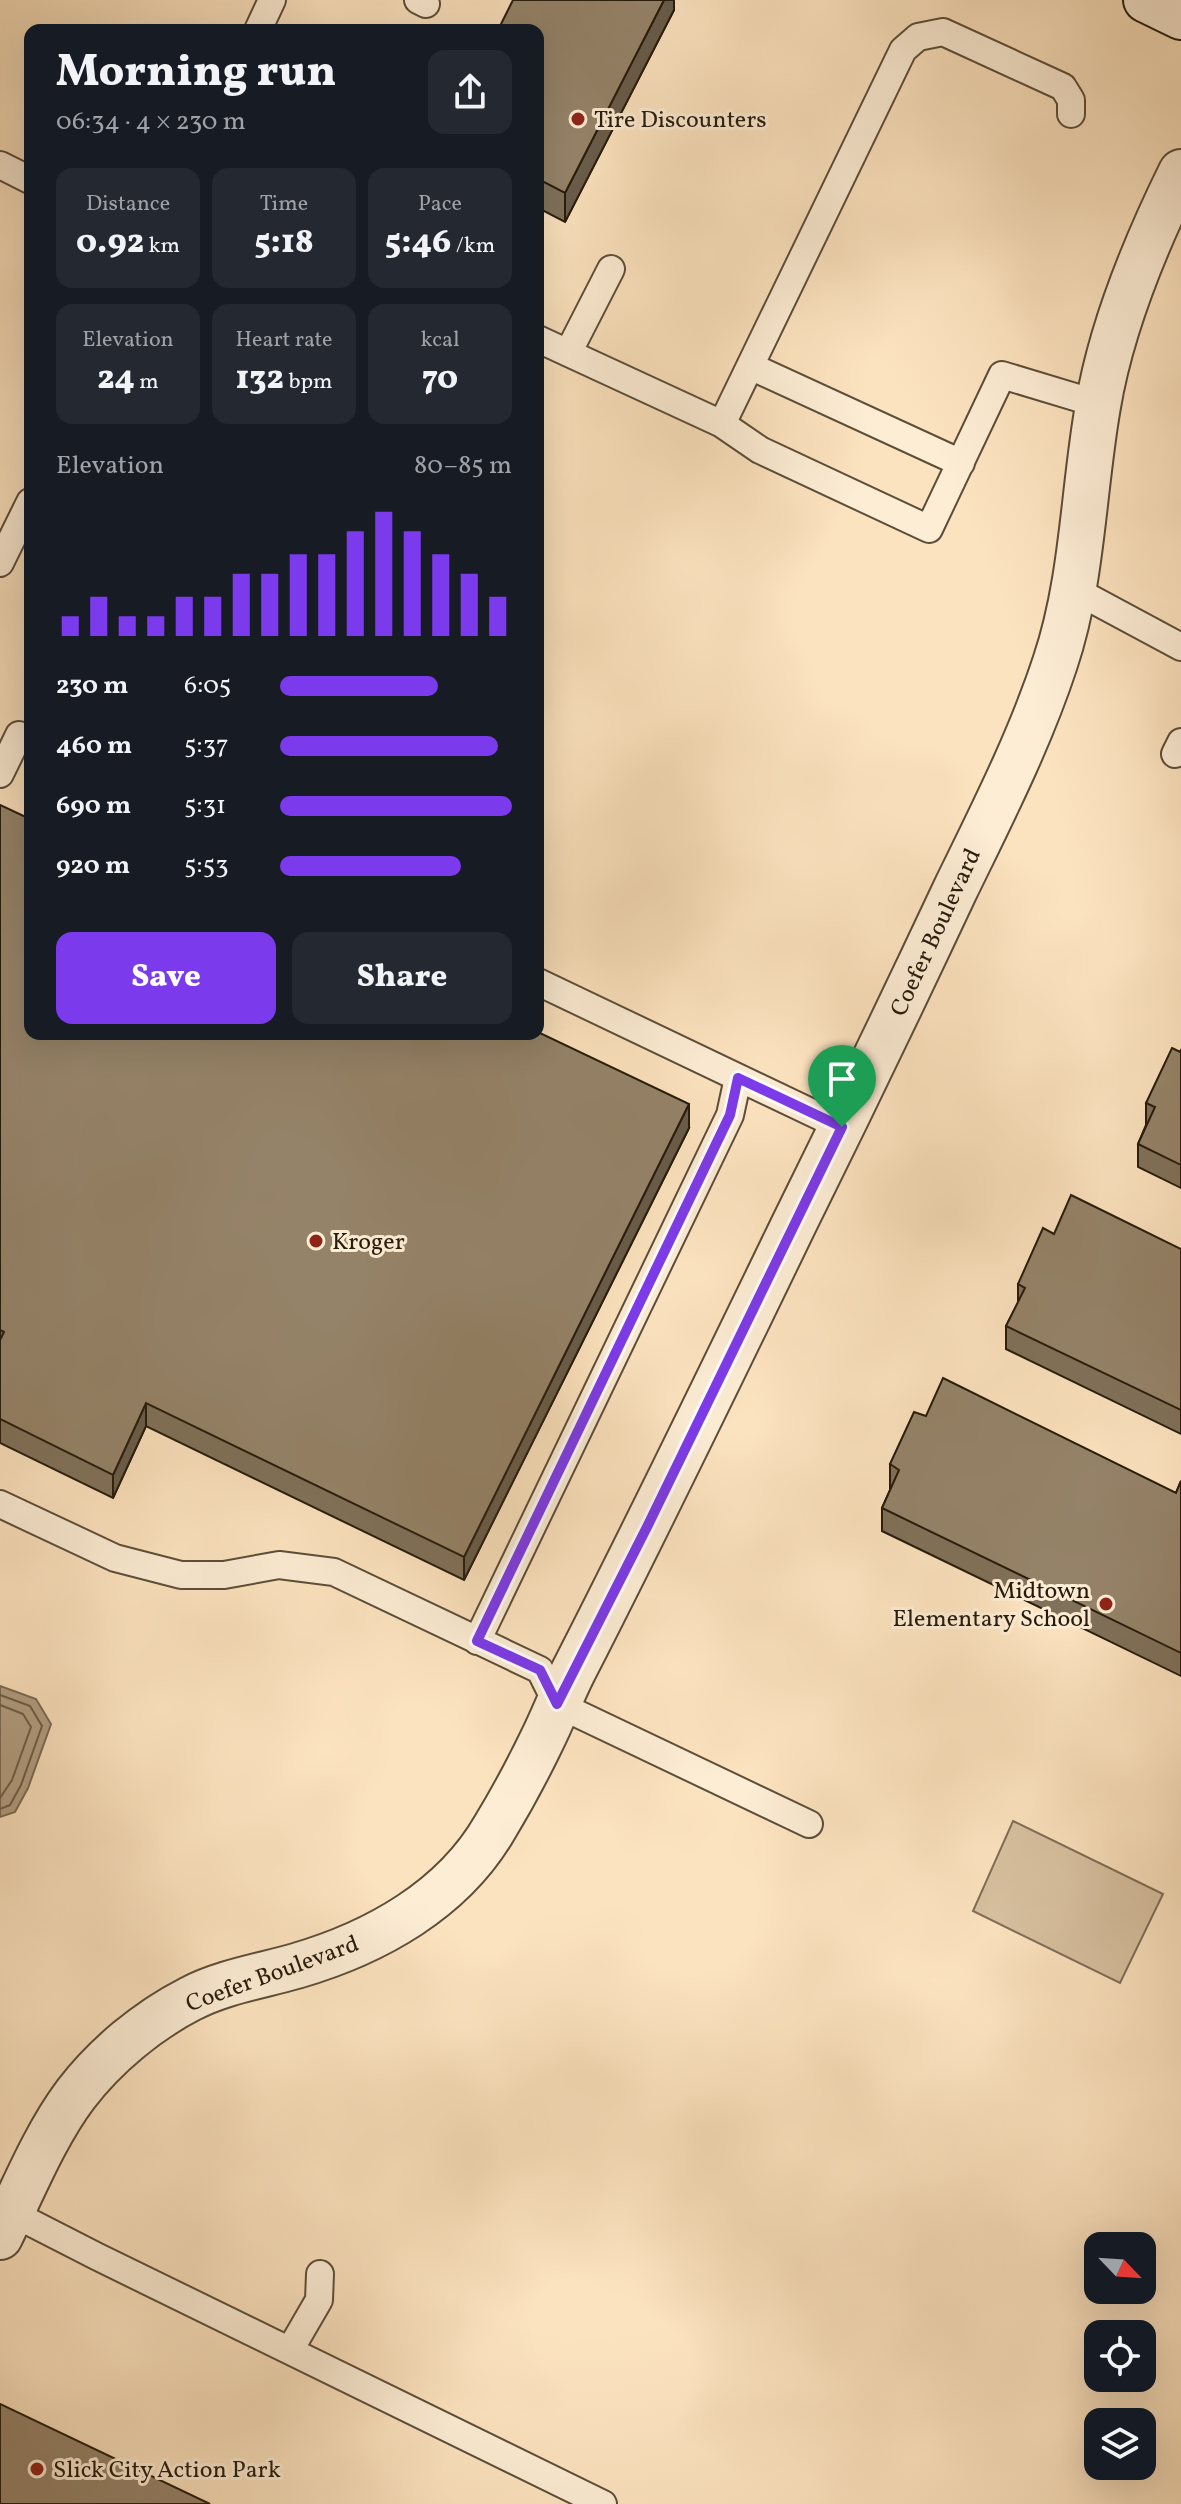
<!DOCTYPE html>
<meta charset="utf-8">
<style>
body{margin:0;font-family:Vollkorn,serif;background:#242831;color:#f1f3f6;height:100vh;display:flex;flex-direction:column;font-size:30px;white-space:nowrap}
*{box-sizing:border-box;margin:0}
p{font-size:26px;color:#9ea1a6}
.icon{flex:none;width:44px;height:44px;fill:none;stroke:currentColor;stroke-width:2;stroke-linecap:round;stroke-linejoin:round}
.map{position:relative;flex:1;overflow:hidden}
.sheet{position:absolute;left:24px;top:24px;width:520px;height:1016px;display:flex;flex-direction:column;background:#171b24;border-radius:16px;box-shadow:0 8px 32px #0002}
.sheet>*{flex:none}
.needle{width:52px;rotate:115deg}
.controls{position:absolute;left:1084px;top:2232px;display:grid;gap:16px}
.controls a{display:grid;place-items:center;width:72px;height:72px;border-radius:16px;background:#171b24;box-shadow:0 8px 32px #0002;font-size:40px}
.pin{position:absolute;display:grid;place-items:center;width:68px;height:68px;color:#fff;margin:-82px -34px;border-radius:50% 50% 50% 0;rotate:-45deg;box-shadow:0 0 8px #0007}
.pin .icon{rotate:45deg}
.round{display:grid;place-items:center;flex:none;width:84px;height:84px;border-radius:16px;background:#242831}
.head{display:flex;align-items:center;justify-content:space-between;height:136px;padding:0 32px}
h1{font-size:44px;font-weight:800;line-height:60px}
.stats{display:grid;grid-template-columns:repeat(3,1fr);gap:12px;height:136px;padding:8px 32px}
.stats div{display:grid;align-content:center;border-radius:16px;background:#242831;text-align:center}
.stats b{font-size:34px;font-weight:800}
.stats small{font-size:22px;font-weight:400}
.stats p{font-size:22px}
.chart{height:224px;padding:16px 32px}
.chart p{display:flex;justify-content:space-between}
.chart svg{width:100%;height:144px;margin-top:8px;stroke:#7c3aed;stroke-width:6}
.button{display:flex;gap:16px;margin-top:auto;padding:16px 32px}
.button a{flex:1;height:92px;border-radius:16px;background:#7c3aed;color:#fff;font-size:32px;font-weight:800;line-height:92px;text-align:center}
.button a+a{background:#242831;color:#f1f3f6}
ul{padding:0 32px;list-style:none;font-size:26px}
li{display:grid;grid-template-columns:128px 96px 1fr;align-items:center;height:60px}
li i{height:20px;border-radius:10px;background:#7c3aed}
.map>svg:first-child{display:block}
.green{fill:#d8c1a1;stroke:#7f6e56;stroke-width:2}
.water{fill:#b39f82;stroke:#7b6a53;stroke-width:2}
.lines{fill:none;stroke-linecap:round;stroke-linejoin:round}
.shore{stroke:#6c5d47;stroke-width:2}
.service-casing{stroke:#5c4d39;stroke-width:30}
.minor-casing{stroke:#5c4d39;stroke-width:48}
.secondary-casing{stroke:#261b0c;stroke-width:48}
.service{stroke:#fdedd5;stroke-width:26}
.minor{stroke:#fdedd5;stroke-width:44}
.secondary{stroke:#fdedd5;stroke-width:44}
.wall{fill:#80715a;stroke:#261b0c;stroke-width:2}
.shaded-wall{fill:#685c4a;stroke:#261b0c;stroke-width:2}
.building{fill:#958369;stroke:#261b0c;stroke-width:2}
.route-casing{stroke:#fff;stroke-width:16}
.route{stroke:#7c3aed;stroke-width:10}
.poi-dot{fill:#8f2418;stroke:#fdedd5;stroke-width:3}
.labels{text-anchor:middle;stroke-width:6;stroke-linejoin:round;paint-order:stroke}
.poi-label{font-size:24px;fill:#261b0c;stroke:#fdedd5;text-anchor:start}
.street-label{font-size:24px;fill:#261b0c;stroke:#fdedd5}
</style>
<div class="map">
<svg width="1181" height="2504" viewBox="0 0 1181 2504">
<rect width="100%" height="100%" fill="#fce3bf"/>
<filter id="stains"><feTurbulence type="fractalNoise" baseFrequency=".0025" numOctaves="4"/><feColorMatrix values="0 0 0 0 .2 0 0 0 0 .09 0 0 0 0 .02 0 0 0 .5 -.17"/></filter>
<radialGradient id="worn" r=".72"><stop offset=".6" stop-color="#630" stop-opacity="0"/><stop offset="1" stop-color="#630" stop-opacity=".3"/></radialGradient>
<path class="green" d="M1013,1821L1163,1894L1120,1983L973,1911Z"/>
<path class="water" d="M0,1686L36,1699L51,1724L28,1788L15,1812L0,1817Z"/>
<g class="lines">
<path class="shore" d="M0,1695L30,1706L42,1726L21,1785L10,1805L0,1809
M0,1705L23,1714L31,1727L12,1780L0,1798"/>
<defs>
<path id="service" d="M418,0L426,4
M258,30L272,0
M0,165L30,180
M538,339L722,424L760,450L929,529L1002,375L1098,404
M568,353L611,269
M750,366L961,463
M722,424L903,50L918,37L943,32L1063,87L1071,100V114
M0,563L30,502
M1073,589L1181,647
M1175,754L1181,742
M0,774L19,735
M538,982L842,1127
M0,1504L115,1558L181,1575H224L279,1565L334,1572L540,1670L557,1704L809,1824
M477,1641L730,1115L738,1078
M12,2213L96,2256L603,2504
M290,2350L319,2300L320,2274"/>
<path id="minor" d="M0,2237C23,2190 45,2135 76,2094C105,2056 147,2021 190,1999C222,1982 261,1976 296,1966C375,1943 453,1900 495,1827C512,1799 528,1769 542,1740C553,1718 562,1694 573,1672C649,1524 721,1375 793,1226C848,1115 902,1003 955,890C991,816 1029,742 1055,663C1083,580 1083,491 1098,406C1111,328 1146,243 1181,172"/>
<path id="secondary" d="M1146,0L1181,17"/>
</defs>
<use href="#service" class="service-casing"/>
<use href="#minor" class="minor-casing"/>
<use href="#secondary" class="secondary-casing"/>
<use href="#service" class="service"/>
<use href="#minor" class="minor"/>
<use href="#secondary" class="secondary"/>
</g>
<path class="wall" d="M674,0V10L565,222L538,208V30Z
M0,805L30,1034L689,1128L464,1580L146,1426L113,1498L0,1443Z
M1181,1050V1188L1138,1167V1144L1146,1125V1103Z
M1054,1234L1181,1249V1434L1006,1349V1326L1018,1303V1284Z
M890,1464L1176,1493L1181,1481V1676L882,1531V1508L891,1488H890Z"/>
<path class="shaded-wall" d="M664,0H674V10L565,222V193Z
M689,1104V1128L464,1580V1557Z
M146,1403V1426L113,1498V1475Z"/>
<path class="building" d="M513,0H664L565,193L538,179V30H498Z
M0,805L30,819V1034H538V1032L689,1104L464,1557L146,1403L113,1475L0,1419V1340L4,1332L0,1330Z
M1172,1048L1180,1052L1181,1050V1165L1138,1144L1155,1107L1146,1103Z
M1071,1195L1181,1249V1410L1006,1326L1025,1288L1018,1284L1043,1228L1054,1234Z
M943,1378L1176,1493L1181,1481V1653L882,1508L899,1470L890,1464L914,1412L926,1416Z
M0,2404L210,2504H0Z"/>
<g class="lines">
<defs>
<path id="route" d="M738,1078L842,1127L648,1525L557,1704L540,1670L477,1641L730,1115Z"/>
</defs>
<use href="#route" class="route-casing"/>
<use href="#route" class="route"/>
</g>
<g class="poi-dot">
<circle cx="578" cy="119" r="8"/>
<circle cx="316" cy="1241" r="8"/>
<circle cx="1106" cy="1604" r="8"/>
<circle cx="37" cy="2469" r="8"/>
</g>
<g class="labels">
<g class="poi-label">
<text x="594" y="127">Tire Discounters</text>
<text x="332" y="1249">Kroger</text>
<text x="1090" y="1598" text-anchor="end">Midtown<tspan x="1090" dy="28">Elementary School</tspan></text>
<text x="53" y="2477">Slick City Action Park</text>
</g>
<g class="street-label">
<text transform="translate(935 932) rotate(-65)" y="8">Coefer Boulevard</text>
<text transform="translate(272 1973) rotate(-20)" y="8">Coefer Boulevard</text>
</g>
</g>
<rect width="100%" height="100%" filter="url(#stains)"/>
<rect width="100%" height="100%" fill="url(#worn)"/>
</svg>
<div class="controls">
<a><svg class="needle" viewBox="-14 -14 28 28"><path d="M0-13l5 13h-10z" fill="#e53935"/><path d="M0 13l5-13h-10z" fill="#9ea1a6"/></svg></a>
<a><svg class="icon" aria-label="locate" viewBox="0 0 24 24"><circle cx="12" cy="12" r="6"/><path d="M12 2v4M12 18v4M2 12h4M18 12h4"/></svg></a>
<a><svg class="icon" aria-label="layers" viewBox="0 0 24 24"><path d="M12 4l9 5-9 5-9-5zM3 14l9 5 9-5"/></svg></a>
</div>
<div class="pin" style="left:842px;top:1127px;background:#1e9e55"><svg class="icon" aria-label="arrive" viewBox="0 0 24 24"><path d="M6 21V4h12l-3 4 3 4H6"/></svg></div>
<section class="sheet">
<div class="head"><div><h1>Morning run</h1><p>06:34 · 4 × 230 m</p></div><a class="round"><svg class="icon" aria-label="share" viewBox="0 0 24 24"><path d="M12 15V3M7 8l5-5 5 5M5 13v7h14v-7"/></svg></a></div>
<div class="stats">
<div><p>Distance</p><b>0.92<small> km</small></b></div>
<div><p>Time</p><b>5:18</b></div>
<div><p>Pace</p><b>5:46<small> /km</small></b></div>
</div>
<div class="stats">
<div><p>Elevation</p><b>24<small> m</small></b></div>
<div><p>Heart rate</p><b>132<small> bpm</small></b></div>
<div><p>kcal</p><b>70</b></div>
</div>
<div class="chart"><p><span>Elevation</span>80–85 m</p>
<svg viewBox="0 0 160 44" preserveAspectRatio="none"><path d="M5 44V38M15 44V32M25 44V38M35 44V38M45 44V32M55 44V32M65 44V25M75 44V25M85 44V19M95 44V19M105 44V12M115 44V6M125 44V12M135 44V19M145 44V25M155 44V32"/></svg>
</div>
<ul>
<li><b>230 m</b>6:05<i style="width:68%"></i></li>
<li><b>460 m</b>5:37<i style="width:94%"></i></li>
<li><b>690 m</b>5:31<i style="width:100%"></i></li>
<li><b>920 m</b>5:53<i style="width:78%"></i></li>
</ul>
<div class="button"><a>Save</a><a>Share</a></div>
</section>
</div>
